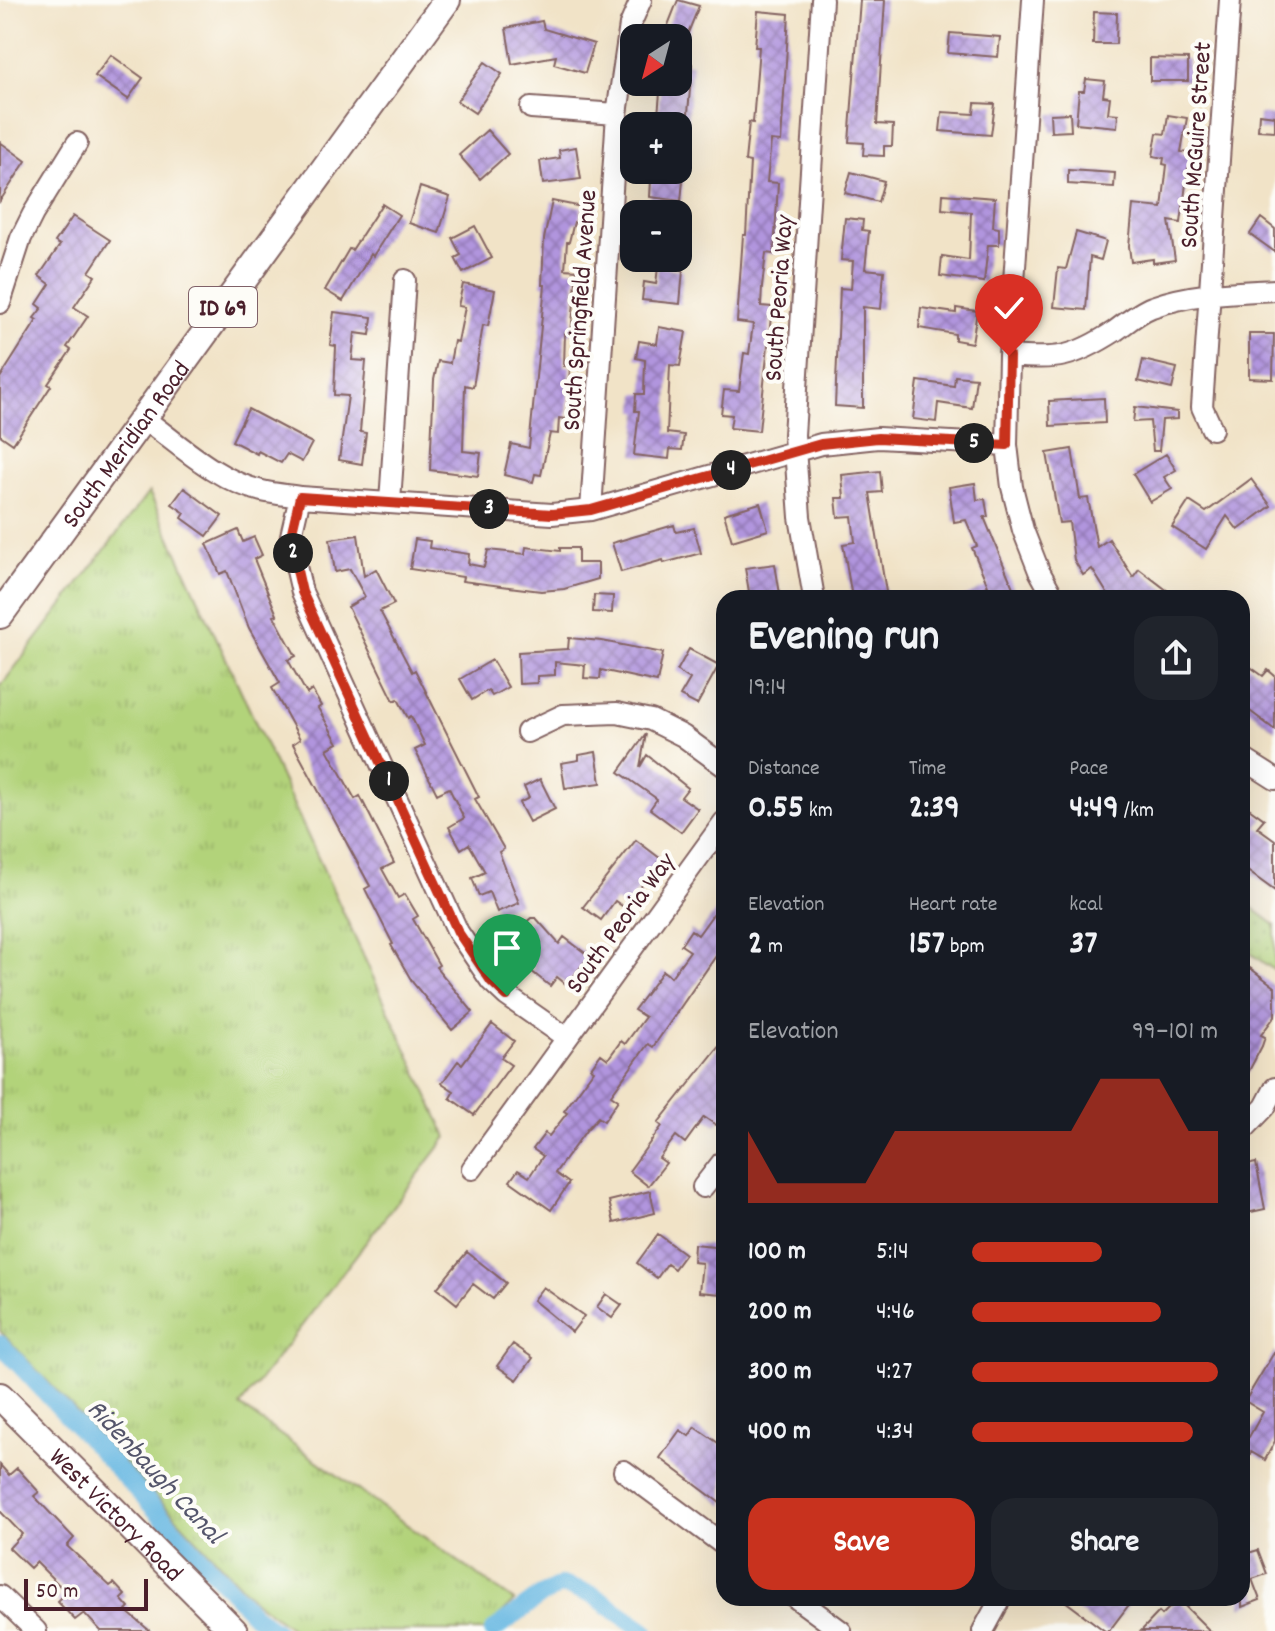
<!DOCTYPE html>
<meta charset="utf-8">
<style>
body{margin:0;font-family:Dekko,sans-serif;background:#20242c;color:#f1f3f6;height:100vh;display:flex;flex-direction:column;font-size:30px;white-space:nowrap}
*{box-sizing:border-box;margin:0}
p{font-size:26px;color:#9ea1a6}
.icon{flex:none;width:44px;height:44px;fill:none;stroke:currentColor;stroke-width:2;stroke-linecap:round;stroke-linejoin:round}
.map{position:relative;flex:1;overflow:hidden}
.details{position:absolute;left:716px;top:590px;width:534px;height:1016px;display:flex;flex-direction:column;background:#171b24;border-radius:24px;box-shadow:0 8px 32px #0002}
.details>*{flex:none}
.needle{width:52px;rotate:216deg}
.tools{position:absolute;left:620px;top:24px;display:grid;gap:16px}
.tools a{display:grid;place-items:center;width:72px;height:72px;border-radius:16px;background:#171b24;box-shadow:0 8px 32px #0002;font-size:40px}
.scale{position:absolute;left:24px;bottom:20px;width:124px;box-sizing:border-box;padding-left:8px;border:4px solid #4a1f2b;border-top:0;font-size:22px;line-height:28px;white-space:nowrap;color:#4a1f2b;-webkit-text-stroke:6px #fdfcf7;paint-order:stroke}
.pin{position:absolute;display:grid;place-items:center;width:68px;height:68px;color:#fff;margin:-82px -34px;border-radius:50% 50% 50% 0;rotate:-45deg;box-shadow:0 0 8px #0007}
.pin .icon{rotate:45deg}
.km{position:absolute;width:40px;height:40px;margin:-20px;border-radius:50%;background:#222;color:#fff;font-size:22px;line-height:40px;text-align:center}
.round{display:grid;place-items:center;flex:none;width:84px;height:84px;border-radius:24px;background:#20242c}
.summary{display:flex;align-items:center;justify-content:space-between;height:136px;padding:0 32px}
h1{font-size:44px;font-weight:700;line-height:60px}
.stats{display:grid;grid-template-columns:repeat(3,1fr);gap:12px;height:136px;padding:8px 32px}
.stats div{display:grid;align-content:center}
.stats b{font-size:34px;font-weight:700}
.stats small{font-size:22px;font-weight:400}
.stats p{font-size:22px}
.chart{height:224px;padding:16px 32px}
.chart p{display:flex;justify-content:space-between}
.chart svg{width:100%;height:144px;margin-top:8px;fill:#c8321e;opacity:.7}
.cta{display:flex;gap:16px;margin-top:auto;padding:16px 32px}
.cta a{flex:1;height:92px;border-radius:24px;background:#c8321e;color:#fff;font-size:32px;font-weight:700;line-height:92px;text-align:center}
.cta a+a{background:#20242c;color:#f1f3f6}
ul{padding:0 32px;list-style:none;font-size:26px}
li{display:grid;grid-template-columns:128px 96px 1fr;align-items:center;height:60px}
li i{height:20px;border-radius:10px;background:#c8321e}
.map>svg:first-child{display:block}
.grass{fill:url(#grass-tufts);stroke:#7e7952;stroke-width:2}
.park{fill:url(#park-dots);stroke:#7e7952;stroke-width:2}
.lines{fill:none;stroke-linecap:round;stroke-linejoin:round}
.canal{stroke:#67b8e2;stroke-width:18}
.building{fill:url(#building-cross-hatch)}
.minor-casing{stroke:#846462;stroke-width:24}
.major-casing{stroke:#846462;stroke-width:30}
.minor{stroke:#fff;stroke-width:20}
.major{stroke:#fff;stroke-width:26}
.route-casing{stroke:#fff;stroke-width:16}
.route{stroke:#c8321e;stroke-width:10}
.labels{text-anchor:middle;stroke-width:8;stroke-linejoin:round;paint-order:stroke}
.shield{fill:#fdfcf7;stroke:#806168;stroke-width:2}
.shield-label{font-size:24px;font-weight:bold;fill:#4a1f2b}
.street-label{font-size:26px;fill:#4a1f2b;stroke:#fdfcf7}
.water-label{font-size:28px;font-style:italic;fill:#54556b;stroke:#fdfcf7}
</style>
<div class="map">
<svg width="1275" height="1631" viewBox="0 0 1275 1631">
<defs>
<pattern id="grass-tufts" width="24" height="20" patternUnits="userSpaceOnUse" patternTransform="scale(2)"><rect width="24" height="20" fill="#b2d37a"/><path d="M3 7l-1-3M5 7V3M7 7l1-3M15 17l-1-3M17 17v-4M19 17l1-3" fill="none" stroke="#9bb56a"/></pattern>
<pattern id="park-dots" width="8" height="8" patternUnits="userSpaceOnUse" patternTransform="scale(2)"><rect width="8" height="8" fill="#b2d37a"/><path d="M2 2h.1M6 6h.1" fill="none" stroke="#9bb56a" stroke-width="1.8" stroke-linecap="round"/></pattern>
<pattern id="building-cross-hatch" width="8" height="8" patternUnits="userSpaceOnUse" patternTransform="scale(2)"><rect width="8" height="8" fill="#b195de"/><path d="M0 0l8 8M0 8l8-8" fill="none" stroke="#9279b4"/></pattern>
</defs>
<rect width="100%" height="100%" fill="#fdfcf7"/>
<filter id="ink" filterUnits="userSpaceOnUse"><feTurbulence type="fractalNoise" baseFrequency=".0125" numOctaves="2"/><feDisplacementMap in="SourceGraphic" scale="16" xChannelSelector="R" yChannelSelector="G"/><feConvolveMatrix kernelMatrix="1 2 1 2 8 2 1 2 1" color-interpolation-filters="sRGB"/></filter>
<filter id="wash" filterUnits="userSpaceOnUse"><feTurbulence type="fractalNoise" baseFrequency=".006" numOctaves="4" result="noise"/><feDisplacementMap in="SourceGraphic" scale="32" xChannelSelector="R" yChannelSelector="G"/><feGaussianBlur stdDeviation="1.8" result="paint"/><feColorMatrix in="noise" values="0 0 0 0 0 0 0 0 0 0 0 0 0 0 0 0 0 1.4 0 .05"/><feComposite in="paint" operator="in"/></filter>
<g filter="url(#wash)">
<rect width="100%" height="100%" fill="#f1e3c7"/>
<path class="grass" d="M149,492L447,1137L240,1406L514,1601L486,1631H295L255,1601L0,1331V687Z"/>
<path class="park" d="M1242,900L1275,925V971L1242,947Z"/>
<g class="lines">
<path class="canal" d="M0,1344L255,1616L276,1631
M493,1631L540,1596L562,1585L593,1595L645,1631"/>
</g>
<g id="blocks">
<path class="building" d="M678,0L699,6L686,38H663Z
M860,0H885L877,124L893,125L892,146H884V156L863,155L864,143L849,142Z
M758,11L789,14L781,142L771,141L767,182L778,183L774,254L766,253L762,287L761,306L772,307L759,431L730,428L732,415L721,414L724,390L739,391L744,353L749,354L753,324L737,322L743,235H746L750,162L745,161L749,122L753,123L759,47H755Z
M1094,12L1117,13L1116,44H1093Z
M542,21L544,29L594,44L585,73L554,64L556,56L512,64L506,28Z
M950,33L1000,37L998,57L948,53Z
M111,55L143,78L128,99L95,76Z
M1150,58L1188,59V81H1150Z
M485,62L502,74L475,113L457,101Z
M678,62L692,64L687,126H657L661,82H678Z
M1086,79L1105,81L1103,96L1110,97L1108,113L1118,114L1117,127L1076,123L1079,91H1084Z
M975,103L995,104L991,135L940,131L942,112L974,114Z
M1070,113L1071,131L1051,132L1050,114Z
M1259,114L1275,116V131L1258,130Z
M1168,115L1187,118L1181,152L1198,154L1196,170L1188,168L1181,223L1169,221L1175,260L1153,263V259L1131,262L1129,246L1133,205L1162,208L1167,165L1163,164L1164,158L1153,156L1157,133L1165,134Z
M487,130L508,154L480,179L459,155Z
M0,142L26,161L0,201Z
M576,147L581,179L543,184L540,161L560,158L559,150Z
M658,170H684L681,201L650,197L651,180H657Z
M1068,170L1115,173L1114,187L1068,184Z
M851,172L884,181L878,202L845,193Z
M420,187L450,197L439,233L409,223Z
M943,194L995,198L993,227L999,228V245H988L984,282L940,276L942,256L969,260L971,212L942,209Z
M552,201L582,207L578,223L574,222L569,242H567L565,269L577,270L571,334L565,333L564,366H570L567,419L559,418L558,434L550,433L541,475L535,474L533,482L504,475L511,444L529,448L545,285H542L544,239Z
M382,204L399,215L373,256L371,254L343,301L325,290L349,249L352,250Z
M73,216L110,240L89,272L95,276L74,307L88,316L67,347L71,350L48,384L51,386L13,444L0,435V378L37,320L34,318L42,308L37,304L50,284L39,276L60,245L55,242Z
M845,218L863,220L862,230L869,231L865,269L884,271L881,309L863,307V408L835,406L840,288L851,289L853,261L841,260Z
M1261,218L1275,229V252L1250,234Z
M475,226L492,258L463,273L455,258L461,255L452,238Z
M1076,232L1106,241L1101,260L1090,257L1086,310L1054,307L1058,268L1066,269Z
M658,267L683,270L680,304L642,300L644,282L656,284Z
M463,284L495,290L488,326L483,325L473,387L465,385L463,451L481,453L478,476L430,470L434,380L438,361L450,363L454,341L458,342L465,307L458,306Z
M921,308L956,313V308L977,311L972,343L955,340V334L919,328Z
M334,312L372,317L370,335L355,333L352,360L366,361L360,432L366,433L362,464L339,460L348,396L334,395L336,346L330,345Z
M659,327L686,332L680,366L670,365L667,433L684,435L682,450L670,449L669,459L634,455L639,411H635L636,394H644L645,360L636,358L639,341L657,344Z
M1249,334H1274L1273,379L1249,378Z
M1143,360L1177,368L1172,389L1138,381Z
M955,376L976,378L972,408L938,403L936,422L913,419L918,381L954,386Z
M1104,398L1105,423L1050,426L1049,401Z
M1135,407L1177,412V419L1162,420L1159,451H1153L1150,421L1133,422Z
M248,409L312,443L302,462L287,454L281,463L258,451L257,454L232,441Z
M1072,449L1080,499L1088,498L1097,547L1109,539L1133,577L1139,569L1177,598H1110L1092,569L1083,575L1074,560L1069,522L1059,523L1047,453Z
M1166,454L1176,470L1164,477L1172,489L1150,502L1133,474Z
M880,471L882,492L870,493L887,598H852L843,544L855,542L852,516L838,517L836,498H844L842,475Z
M1251,479L1271,506L1238,530L1227,516L1206,549L1172,527L1189,501L1206,512Z
M975,483L977,500L985,499L988,517H984L1016,595L1008,598H962L988,586L972,548L977,546L966,520L954,522L949,487Z
M184,488L222,516L207,536L182,518L185,513L172,504Z
M760,503L768,530L732,541L724,514Z
M674,525L676,532L694,528L701,553L664,563L663,560L621,572L612,543Z
M238,530L243,542L254,537L262,555L254,559L277,615L274,616L296,656L288,660L307,694L312,690L321,706L318,708L338,743L327,749L355,799L360,796L394,863L382,869L398,898L405,894L418,916L413,919L439,965L436,967L473,1012L452,1030L413,983L391,945L393,944L365,889L370,886L293,744L300,739L272,688L280,683L249,628L227,571L220,574L207,544Z
M358,535L364,576L376,569L394,604L380,611L412,672L415,670L479,797L475,799L504,849L499,852L519,903L497,912L489,892L479,896L472,878L485,872L469,844L461,849L449,827L464,818L449,788L437,794L415,750L425,745L411,716L408,718L398,699L394,701L348,607L365,597L350,569L335,572L330,539Z
M415,539L430,541L429,548L469,554L468,564L484,567L488,550L525,554L526,547L560,551V548H578V563H598V579L564,589L541,591L462,581L463,577L410,569Z
M775,564L780,594L750,598L745,568Z
M594,595L613,596L612,613L593,612Z
M569,638L602,641L663,653L657,682L601,670L600,679L584,678L585,665L555,662V675L537,676V683L519,684L518,652L568,649Z
M689,649L719,665L697,705L680,696L690,679L677,671Z
M492,660L508,687L492,696L488,690L472,700L460,679Z
M1242,661L1263,676L1268,670L1275,676V730L1242,705Z
M646,734L640,767L647,755L688,788L681,797L698,809L681,832L650,809L657,799L619,772Z
M596,752L601,783L565,788L561,763L579,760V755Z
M540,779L555,809L529,822L519,803L529,798L524,787Z
M1242,803L1264,819L1257,827L1275,840V891L1242,867Z
M636,840L661,859L625,908L615,901L601,920L583,907Z
M724,899V962L716,956L653,1047L648,1044L611,1095L618,1100L604,1121L598,1117L588,1128L555,1173L569,1183L551,1210L510,1181L518,1170L529,1177L543,1156L533,1149L545,1133L549,1136L567,1113L564,1111L594,1070L591,1068L601,1054L608,1059L621,1041L625,1044L645,1017L634,1010L663,971L671,977L690,951L681,945L691,930L698,935Z
M531,918H536L559,944L564,937L589,956L567,985L557,977L550,986L531,971L535,967L531,964L527,967L504,942Z
M1250,968L1275,987V1016L1261,1035L1265,1037L1262,1046L1242,1084V978Z
M492,1024L514,1041L501,1058L511,1065L474,1115L450,1098L454,1091L442,1083L458,1061L462,1064Z
M724,1040V1114L716,1125L704,1117L685,1143L676,1136L659,1158L666,1163L648,1186L629,1171L662,1126L658,1123Z
M1256,1163L1265,1209L1242,1214V1166Z
M650,1191L655,1213L614,1223L609,1201Z
M658,1234L685,1254L674,1269L667,1264L657,1278L637,1263Z
M694,1244L724,1247L721,1294L699,1292L702,1263L693,1262Z
M467,1252L506,1283L493,1299L473,1284L457,1304L437,1288Z
M543,1287L584,1316L572,1332L533,1300Z
M606,1294L622,1305L612,1318L597,1307Z
M513,1344L533,1358L517,1380L497,1366Z
M1275,1351V1441L1265,1460L1251,1452L1242,1469V1433L1249,1437L1263,1412L1245,1401Z
M695,1427L724,1447V1506L660,1458L680,1430L689,1436Z
M0,1465L9,1475L17,1468L39,1492L34,1496L74,1538L67,1546L110,1586L114,1583L125,1595L121,1599L129,1608L126,1611L150,1631H101L84,1613L75,1620L57,1601L66,1592L36,1562L30,1568L9,1548L22,1534L0,1511Z
M1258,1550L1267,1574L1252,1579L1260,1600L1242,1607V1555Z
M1061,1598H1134L1109,1631H1105Z
M1178,1599L1210,1631H1141L1159,1612L1162,1615Z"/>
</g>
</g>
<g filter="url(#ink)">
<use href="#blocks" fill-opacity="0" stroke="#846462" stroke-width="2"/>
<g class="lines">
<defs>
<path id="minor" d="M1033,0L1009,356L1007,445L1012,487L1023,530L1039,571L1054,598
M531,108L617,114
M0,303L21,238L33,214L77,143
M1009,356C1058,360 1073,358 1115,331C1126,323 1139,312 1152,307C1191,293 1233,292 1275,290
M143,418C179,444 217,481 262,491C275,494 288,495 300,497L552,514L591,510L821,444L878,438L1007,445
M1212,429L1202,407L1230,0
M300,497L290,540L302,592L458,932L491,981L507,996L567,1038
M390,502L405,280
M591,510L617,114L630,25L641,0
M814,598L800,517L794,435L822,0
M527,732L563,715L617,713L651,720L683,736L724,766
M1242,758L1275,779
M1242,1131L1265,1107L1275,1088
M472,1169L724,822
M703,1187L724,1160
M624,1471L724,1545
M0,1596L36,1631
M796,1598L841,1631
M983,1631L1001,1598"/>
<g id="major">
<path id="s1" d="M0,615L447,0"/>
<path id="s2" d="M0,1396L234,1631"/>
</g>
</defs>
<use href="#minor" class="minor-casing"/>
<use href="#major" class="major-casing"/>
<use href="#minor" class="minor"/>
<use href="#major" class="major"/>
</g>
</g>
<g class="lines" filter="url(#ink)">
<defs>
<path id="route" d="M507,996L491,981L458,932L302,592L290,540L300,497L552,514L591,510L821,444L878,438L1007,445L1009,356"/>
</defs>
<use href="#route" class="route-casing"/>
<use href="#route" class="route"/>
</g>
<g class="labels">
<rect class="shield" x="189" y="287" width="68" height="40" rx="6"/>
<g class="shield-label">
<text x="223" y="315">ID 69</text>
</g>
<g class="street-label">
<text transform="translate(1194 145) rotate(-86)" y="9">South McGuire Street</text>
<text transform="translate(777 298) rotate(-86)" y="9">South Peoria Way</text>
<text transform="translate(578 310) rotate(-86)" y="9">South Springfield Avenue</text>
<text dy="9" stroke="none"><textPath href="#s1" startOffset="212">South Meridian Road</textPath></text>
<text transform="translate(619 922) rotate(-54)" y="9">South Peoria Way</text>
<text dy="9" stroke="none"><textPath href="#s2" startOffset="166">West Victory Road</textPath></text>
</g>
<g class="water-label">
<text transform="translate(157 1470) rotate(47)" y="10">Ridenbaugh Canal</text>
</g>
</g>
</svg>
<div class="tools">
<a><svg class="needle" viewBox="-14 -14 28 28"><path d="M0-13l5 13h-10z" fill="#e53935"/><path d="M0 13l5-13h-10z" fill="#9ea1a6"/></svg></a>
<a>+</a>
<a>−</a>
</div>
<div class="scale">50 m</div>
<div class="pin" style="left:507px;top:996px;background:#1e9e55"><svg class="icon" aria-label="arrive" viewBox="0 0 24 24"><path d="M6 21V4h12l-3 4 3 4H6"/></svg></div>
<div class="pin" style="left:1009px;top:356px;background:#d93025"><svg class="icon" aria-label="check" viewBox="0 0 24 24"><path d="M5 12l5 5 9-10"/></svg></div>
<b class="km" style="left:389px;top:781px">1</b>
<b class="km" style="left:293px;top:553px">2</b>
<b class="km" style="left:489px;top:509px">3</b>
<b class="km" style="left:731px;top:470px">4</b>
<b class="km" style="left:974px;top:443px">5</b>
<section class="details">
<div class="summary"><div><h1>Evening run</h1><p>19:14</p></div><a class="round"><svg class="icon" aria-label="share" viewBox="0 0 24 24"><path d="M12 15V3M7 8l5-5 5 5M5 13v7h14v-7"/></svg></a></div>
<div class="stats">
<div><p>Distance</p><b>0.55<small> km</small></b></div>
<div><p>Time</p><b>2:39</b></div>
<div><p>Pace</p><b>4:49<small> /km</small></b></div>
</div>
<div class="stats">
<div><p>Elevation</p><b>2<small> m</small></b></div>
<div><p>Heart rate</p><b>157<small> bpm</small></b></div>
<div><p>kcal</p><b>37</b></div>
</div>
<div class="chart"><p><span>Elevation</span>99–101 m</p>
<svg viewBox="0 0 160 44" preserveAspectRatio="none"><path d="M0 44V22L10 38L20 38L30 38L40 38L50 22L60 22L70 22L80 22L90 22L100 22L110 22L120 6L130 6L140 6L150 22L160 22V44z"/></svg>
</div>
<ul>
<li><b>100 m</b>5:14<i style="width:53%"></i></li>
<li><b>200 m</b>4:46<i style="width:77%"></i></li>
<li><b>300 m</b>4:27<i style="width:100%"></i></li>
<li><b>400 m</b>4:34<i style="width:90%"></i></li>
</ul>
<div class="cta"><a>Save</a><a>Share</a></div>
</section>
</div>
